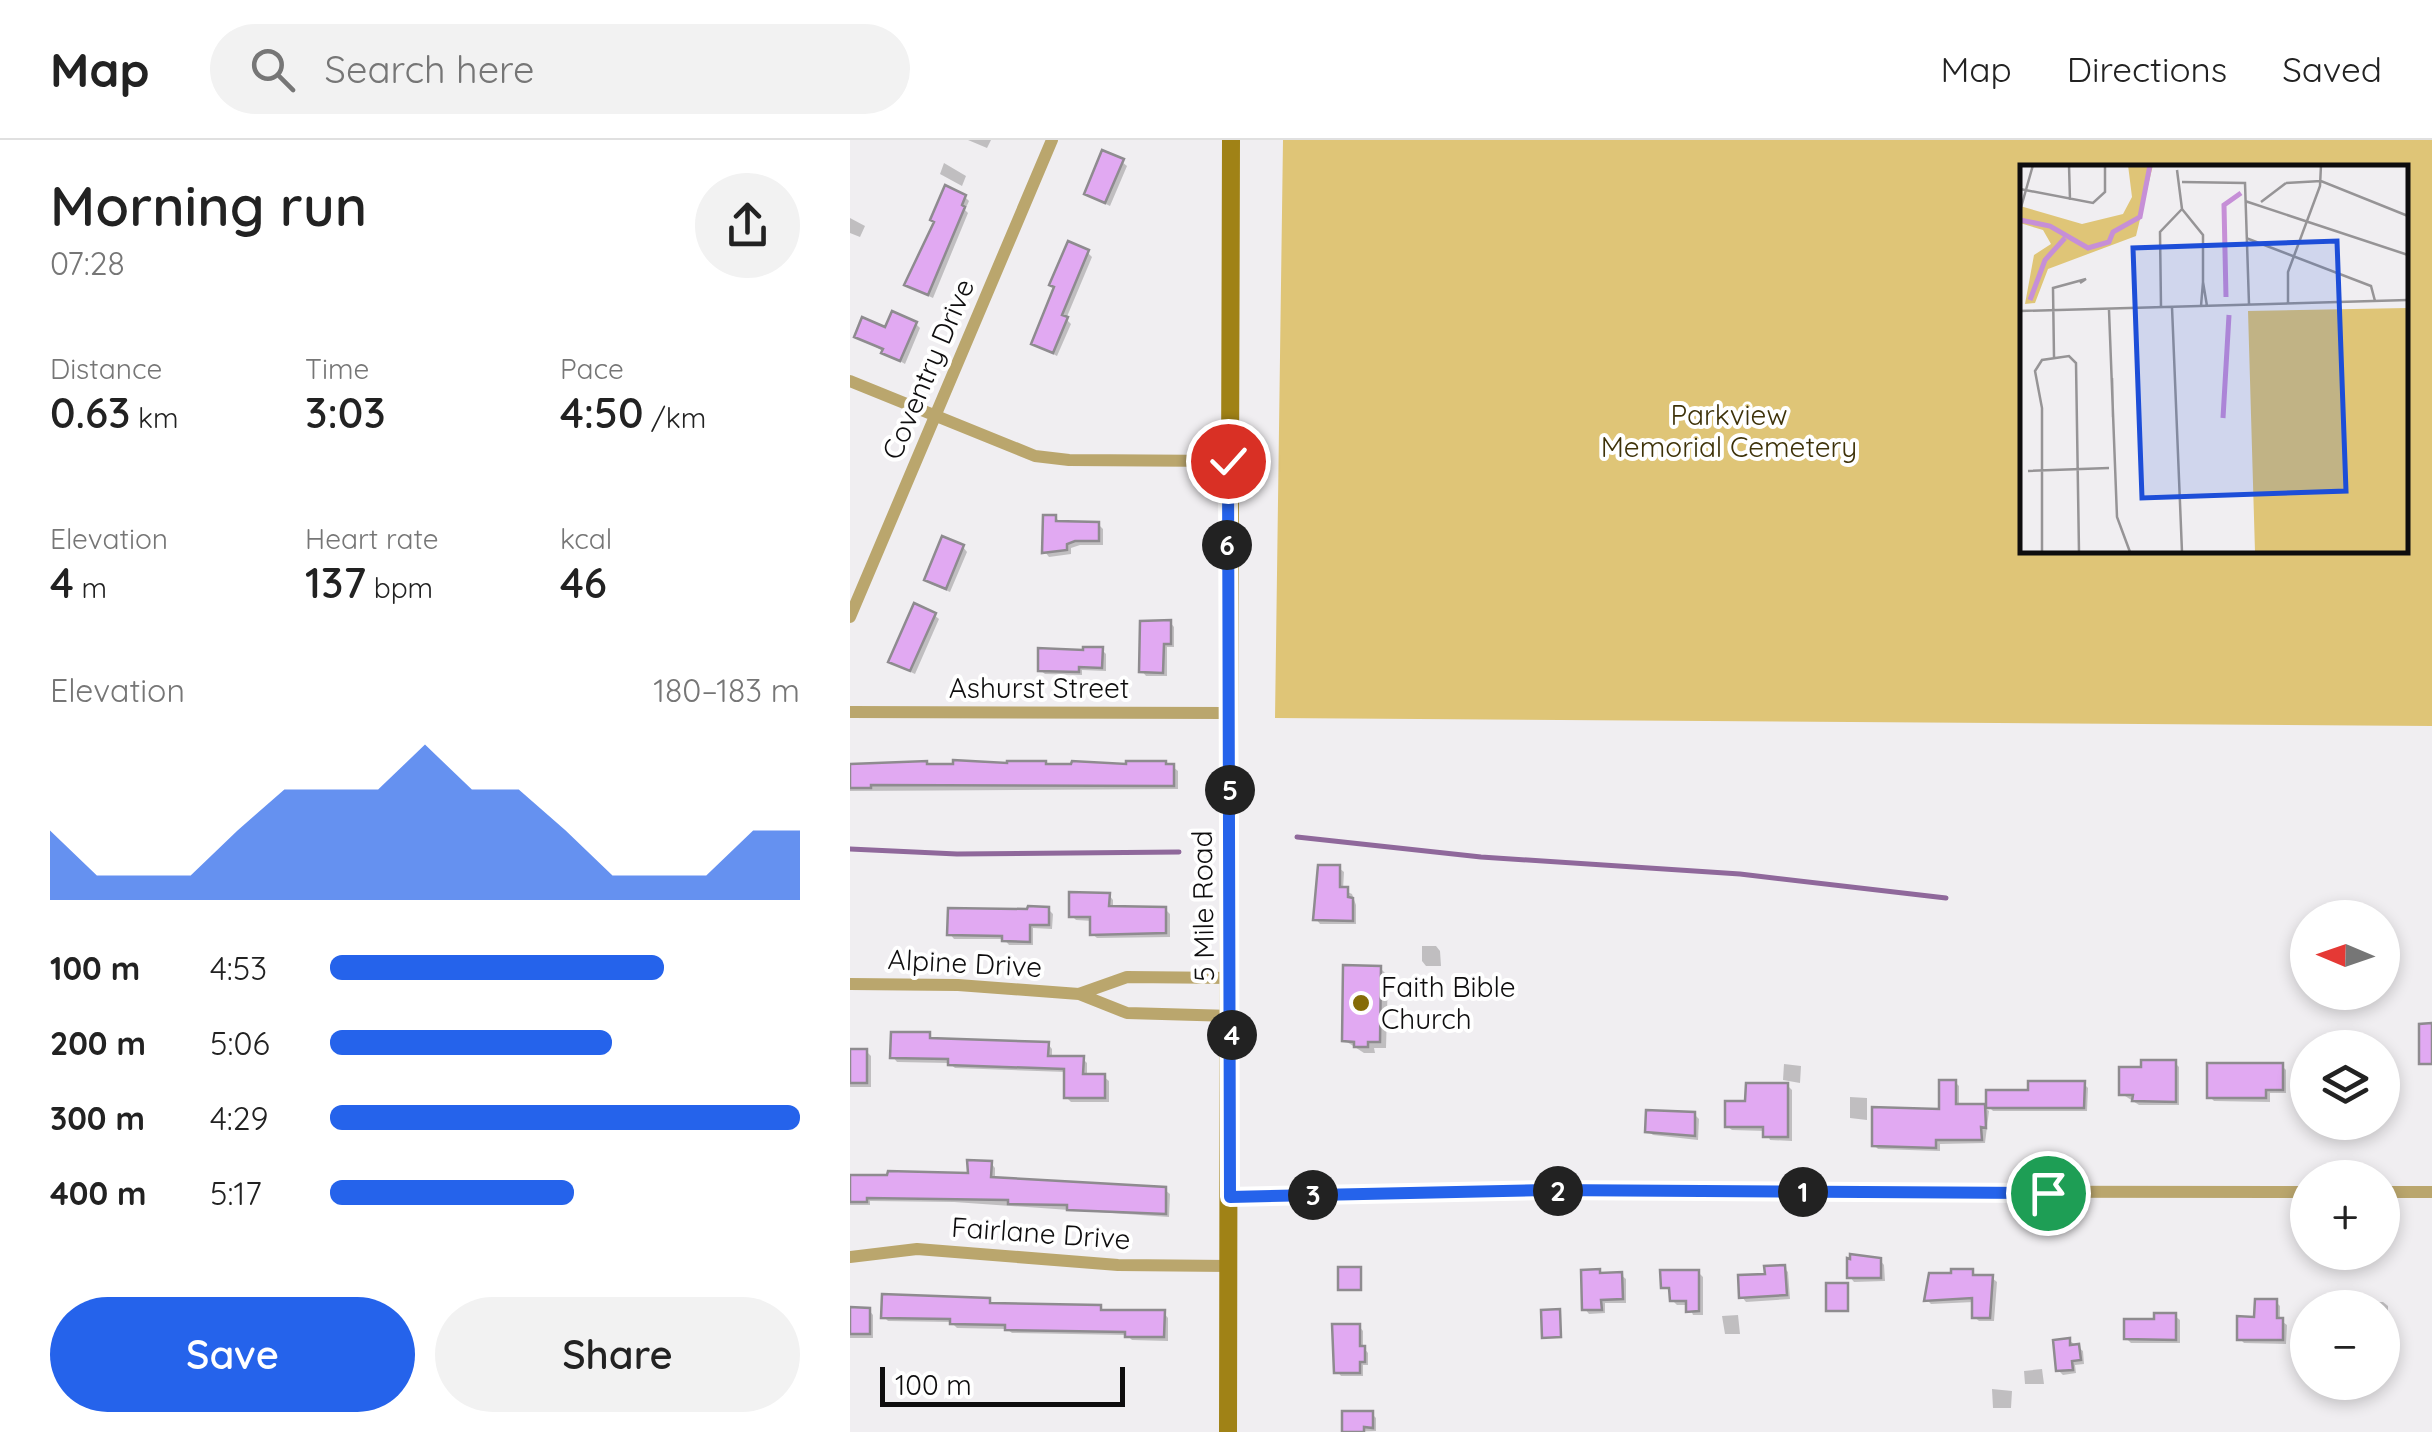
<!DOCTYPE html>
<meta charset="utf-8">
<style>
body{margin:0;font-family:Quicksand,sans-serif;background:#f2f2f2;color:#222;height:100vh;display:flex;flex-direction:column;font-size:38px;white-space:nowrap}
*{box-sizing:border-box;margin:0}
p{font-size:32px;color:#767676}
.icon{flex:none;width:55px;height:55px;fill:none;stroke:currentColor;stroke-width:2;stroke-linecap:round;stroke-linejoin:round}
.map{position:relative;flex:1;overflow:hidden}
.details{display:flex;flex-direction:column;background:#fff;width:850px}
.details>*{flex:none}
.needle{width:65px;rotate:272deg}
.tools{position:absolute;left:1440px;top:760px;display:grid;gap:20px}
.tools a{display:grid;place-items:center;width:110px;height:110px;border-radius:50%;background:#fff;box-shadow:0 5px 15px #0003;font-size:50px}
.scale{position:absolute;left:30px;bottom:25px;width:245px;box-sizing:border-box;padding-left:10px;border:5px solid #0e0d0e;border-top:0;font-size:28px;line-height:35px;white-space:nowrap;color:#0e0d0e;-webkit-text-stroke:8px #fff;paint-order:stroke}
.pin{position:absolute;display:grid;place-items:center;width:85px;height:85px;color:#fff;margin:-42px;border:5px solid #fff;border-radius:50%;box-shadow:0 2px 10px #0007}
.km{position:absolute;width:50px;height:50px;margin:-25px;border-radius:50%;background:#222;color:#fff;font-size:28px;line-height:50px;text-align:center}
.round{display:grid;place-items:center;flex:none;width:105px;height:105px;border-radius:52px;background:#f2f2f2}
.headline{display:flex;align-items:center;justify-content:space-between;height:170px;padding:0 50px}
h1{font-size:55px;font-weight:600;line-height:75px}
.figures{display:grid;grid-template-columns:repeat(3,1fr);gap:15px;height:170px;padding:10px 50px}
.figures div{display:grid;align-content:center}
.figures b{font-size:42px;font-weight:600}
.figures small{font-size:28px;font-weight:400}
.figures p{font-size:28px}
.chart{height:280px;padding:20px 50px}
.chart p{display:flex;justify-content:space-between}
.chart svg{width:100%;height:180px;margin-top:10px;fill:#2563eb;opacity:.7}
.primary-button{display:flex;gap:20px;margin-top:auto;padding:20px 50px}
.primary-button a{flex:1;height:115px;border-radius:60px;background:#2563eb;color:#fff;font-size:40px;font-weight:600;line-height:115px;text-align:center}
.primary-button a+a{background:#f2f2f2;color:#222}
ul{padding:0 50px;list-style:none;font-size:32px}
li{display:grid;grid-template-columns:160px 120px 1fr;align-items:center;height:75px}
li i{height:25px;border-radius:12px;background:#2563eb}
header{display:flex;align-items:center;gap:60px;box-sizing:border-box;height:140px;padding:0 50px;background:#fff;border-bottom:2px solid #e0e0e0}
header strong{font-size:48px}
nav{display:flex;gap:55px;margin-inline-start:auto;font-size:35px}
.search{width:700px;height:90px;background:#f2f2f2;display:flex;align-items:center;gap:25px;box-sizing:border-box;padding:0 35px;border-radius:55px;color:#767676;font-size:38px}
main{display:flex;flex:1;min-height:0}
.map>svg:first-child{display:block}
.green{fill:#dfc577;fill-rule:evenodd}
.shadow{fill:#0003}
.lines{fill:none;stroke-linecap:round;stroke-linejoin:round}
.stream{stroke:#8f689b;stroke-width:5}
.building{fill:#e1a9f2;stroke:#8e8b8f;stroke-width:2.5}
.minor{stroke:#baa66d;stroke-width:12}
.secondary{stroke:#a08216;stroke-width:18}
.route-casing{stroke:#fff;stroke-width:20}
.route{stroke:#2563eb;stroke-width:12}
.poi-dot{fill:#856b07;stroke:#fff;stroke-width:4}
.labels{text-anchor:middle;stroke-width:8;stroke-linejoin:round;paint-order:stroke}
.street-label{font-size:28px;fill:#0e0d0e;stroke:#fff}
.park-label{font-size:28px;fill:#3e3209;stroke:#fff}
.poi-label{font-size:28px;fill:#0e0d0e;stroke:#fff;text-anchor:start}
.inset-river{fill:none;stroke:#c68fd7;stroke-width:5}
.inset-road{fill:none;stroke:#969496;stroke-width:2.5}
.view{fill:#1d4ed8;fill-opacity:0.15;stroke:#1d4ed8;stroke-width:5}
.inset-edge{fill:none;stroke:#0e0d0e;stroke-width:5}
</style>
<header>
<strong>Map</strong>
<div class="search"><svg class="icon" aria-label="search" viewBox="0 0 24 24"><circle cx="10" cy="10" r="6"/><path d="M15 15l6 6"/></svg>Search here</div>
<nav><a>Map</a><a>Directions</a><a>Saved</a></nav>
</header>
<main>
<section class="details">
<div class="headline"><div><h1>Morning run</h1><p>07:28</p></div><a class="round"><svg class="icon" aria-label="share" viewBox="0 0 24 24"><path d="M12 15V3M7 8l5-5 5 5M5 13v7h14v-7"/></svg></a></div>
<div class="figures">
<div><p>Distance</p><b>0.63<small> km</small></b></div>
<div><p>Time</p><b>3:03</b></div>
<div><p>Pace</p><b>4:50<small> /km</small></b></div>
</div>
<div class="figures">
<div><p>Elevation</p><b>4<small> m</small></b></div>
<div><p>Heart rate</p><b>137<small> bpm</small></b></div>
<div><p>kcal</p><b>46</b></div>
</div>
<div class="chart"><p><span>Elevation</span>180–183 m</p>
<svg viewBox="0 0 160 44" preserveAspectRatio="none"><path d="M0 44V27L10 38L20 38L30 38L40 27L50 17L60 17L70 17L80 6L90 17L100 17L110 27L120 38L130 38L140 38L150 27L160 27V44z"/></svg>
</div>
<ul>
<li><b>100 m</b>4:53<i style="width:71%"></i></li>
<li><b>200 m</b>5:06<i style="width:60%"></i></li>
<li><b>300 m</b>4:29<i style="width:100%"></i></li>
<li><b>400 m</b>5:17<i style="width:52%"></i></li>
</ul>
<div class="primary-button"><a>Save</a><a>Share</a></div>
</section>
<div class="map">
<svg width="1582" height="1292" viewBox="0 0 1582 1292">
<rect width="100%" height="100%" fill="#f0eef1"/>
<path class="green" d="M433,0H1582V586L425,578ZM1172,28H1554V410H1172Z"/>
<path class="shadow" d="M118,0H141L137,8Z
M272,22L277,26L260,66L241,57L237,53Z
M94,23L116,36L112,46L90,34Z
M115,57L119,61L115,70L118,73L83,158L61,148L57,144Z
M0,78L15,86L10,97L0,93Z
M238,113L242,117L216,179L221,184L207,216L184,204Z
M66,184L70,188L55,224L7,196Z
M205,377L210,382L248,384L253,389V405H230L221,408V414L199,417L195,412Z
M113,407L117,412L100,452L81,444L77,439Z
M84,475L89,479L65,534L46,525L41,521Z
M320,482L324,487V507H317V536H296L292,531Z
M252,510L256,514V531L232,530V535L195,534L190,530Z
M0,626L323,627L328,631V649L0,651Z
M489,728L494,732L493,750L502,754L506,765V784H470L466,779Z
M259,755L263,760V768L315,769L320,774V797L247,798L242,794L243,781L226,780L222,776Z
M198,769L203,774L202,789L183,788V805H159L154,799H104L100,794Z
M572,806H586L590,811L591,826H576L572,821Z
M530,828L538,836L536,908H524L525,913H514L494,900Z
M79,895L85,900L198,904L202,909V918H232L237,923V937H254L259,941V962H221L216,957V932L105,928L99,923L47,922L43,917Z
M0,911H16L21,916V947H0Z
M1325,923L1329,927V965H1289L1272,954Z
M934,924L951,926L950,943L933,940Z
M1432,926L1436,930V953H1420V962L1364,961L1360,957Z
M1532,934H1540L1545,939V960H1532Z
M1105,942L1109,946V967H1134L1139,971L1135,1003L1090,1004V1011L1028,1009L1024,1005L1092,972Z
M1234,944L1238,948L1237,971H1143L1139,967L1180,952Z
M937,945L942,950V1001L920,1000L916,991L882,990L877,986L898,964Z
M1000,957L1017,958V980L1000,978Z
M844,974L849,979L848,1000L803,995L798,991Z
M141,1023L145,1028V1040L315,1050L320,1054L319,1077L104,1062L20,1061V1065H0V1037L120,1035Z
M1030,1120L1034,1125L1035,1141L1004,1142L1000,1137Z
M934,1128L938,1132L940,1159L896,1162L892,1157Z
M848,1132L853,1137V1175H843L839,1165H827L822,1160V1151L813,1147Z
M1122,1132L1128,1137L1142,1138L1147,1142L1144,1181H1129L1124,1177V1162L1081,1164L1077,1160Z
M771,1135L776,1139V1163H755V1173L739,1174L735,1169Z
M139,1161L143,1165L250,1167L255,1172L314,1173L318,1178V1201L282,1200L277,1195L162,1193L157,1189L107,1188L101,1182L38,1181L34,1177Z
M1426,1162L1430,1166V1180L1437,1185L1436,1204L1394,1203L1390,1199Z
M1516,1162H1533L1538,1166V1195L1532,1196V1168H1516Z
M0,1170H19L23,1175V1198H0Z
M888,1175L890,1194H875L872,1176Z
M1325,1176L1330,1180V1203H1281L1276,1198L1307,1182Z
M509,1186L513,1191V1207L518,1213V1225H513V1236H491L487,1231Z
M1219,1200L1233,1211L1234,1224L1225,1225L1226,1233L1213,1235L1208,1230Z
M1192,1229L1194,1244H1175L1174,1231Z
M1142,1249L1162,1251L1161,1268H1143Z
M522,1274L526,1278V1291L494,1292Z"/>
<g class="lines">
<path class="stream" d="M447,697L631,717L890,734L1096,758
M0,709L107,714L329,712"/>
</g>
<path class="building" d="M252,10L274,19L255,63L234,54Z
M95,45L116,55L112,65L115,67L78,155L54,145L84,82L80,80Z
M218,101L239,110L212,175L218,177L203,213L181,204L204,147L199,145Z
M42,171L67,182L50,221L31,213L33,209L4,197L12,177L35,187Z
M193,375H206V381L249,382V401H225L217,404V410L192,413Z
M92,396L114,405L96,449L74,440Z
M64,463L86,473L60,531L38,522Z
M321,480V504H314L313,533L289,532L290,481Z
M233,507H253L252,528L229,527V532L188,531V508L233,510Z
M103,620L157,623V621H196V624H221L222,621L276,624V621H316V624H324V646L21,645V648H0V624L77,621V624H103Z
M468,725H490V747H498V757L503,758V781L463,780Z
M219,752L260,753L259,766L316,767V793L240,795V777H219Z
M178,766L199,767V785H180V802L152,801V796L97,795L98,768L177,769Z
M493,825L531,826L530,902H518V907H504V902L492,901Z
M1582,883V924H1569V884Z
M41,892H80V898L199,902L198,916H234L233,934H255V958H214V929L98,925V919L40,918Z
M0,909H17V943H0Z
M1291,920H1326V962L1282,961L1283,955H1269V927H1291Z
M1357,923H1433V950H1416V958H1357Z
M1089,940H1106V964H1135L1136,988L1131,987L1132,1000H1086V1008L1022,1006V967L1089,969Z
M1178,941H1235L1234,968H1136V950H1178Z
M896,943H938V997H913V987H875V961H895Z
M796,970L845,972V996L795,992Z
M117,1020L142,1021L141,1037L316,1047V1074L217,1070V1065L158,1064V1060L17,1058V1062H0V1035H37L38,1031L118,1033Z
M1000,1114L1031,1118V1138H997V1118L1000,1119Z
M935,1125L937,1155L889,1158L888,1135L915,1134L914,1126Z
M488,1127H511V1150H488Z
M750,1129V1133L772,1132L773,1159L751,1160L752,1170H732L731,1130Z
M1101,1129H1123V1135H1143L1140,1178H1122V1158L1074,1161L1079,1133H1101Z
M810,1130H849V1171L836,1172V1161H820L819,1148H811Z
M976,1143H998V1171H976Z
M32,1154L140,1158V1163L251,1165V1170H315L314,1197H275V1192L155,1190V1185L100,1184V1179L31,1178Z
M1405,1159H1427V1178H1433V1200H1387V1176L1404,1177Z
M0,1167L20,1168V1194H0Z
M710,1169L711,1197L692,1198L691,1170Z
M1304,1173H1326V1200L1274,1199V1179H1304Z
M482,1184H510V1206H515V1222H510V1233H484Z
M1220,1198V1205L1229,1204L1231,1220L1222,1221L1223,1230L1206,1231L1203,1200Z
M492,1271H523V1288L514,1287V1292H492Z"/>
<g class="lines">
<path class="minor" d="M0,241L185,316L219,320L378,321
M0,477L202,0
M0,572L378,573
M0,844L108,845L229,854
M382,876L277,873L229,854L277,837L382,838
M1532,1052H1582
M380,1057L696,1051L1458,1052
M0,1117L67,1109L268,1125L380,1126"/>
<path class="secondary" d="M378,1292C382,861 376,431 381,0"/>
</g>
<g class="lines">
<defs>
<path id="route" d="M378,321L380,1057L696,1050L1198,1053"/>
</defs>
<use href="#route" class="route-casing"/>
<use href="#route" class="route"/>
</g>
<circle class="poi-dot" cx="511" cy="863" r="10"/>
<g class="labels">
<g class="street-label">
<text transform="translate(78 229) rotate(-67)" y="10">Coventry Drive</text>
<text x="189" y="558">Ashurst Street</text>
<text transform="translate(353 766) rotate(-91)" y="10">5 Mile Road</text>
<text transform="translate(115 823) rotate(3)" y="10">Alpine Drive</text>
<text transform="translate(191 1093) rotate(4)" y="10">Fairlane Drive</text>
</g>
<g class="park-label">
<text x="879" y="285">Parkview<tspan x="879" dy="32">Memorial Cemetery</tspan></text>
</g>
<g class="poi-label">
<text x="531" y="857">Faith Bible<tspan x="531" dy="32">Church</tspan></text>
</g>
</g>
<g transform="translate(1170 25)">
<rect width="388" height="388" fill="#f0eef1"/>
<path d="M108,0H133L116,71L28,104L15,138L5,139L14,90L31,79L23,65L0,58V41L62,59L103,49L112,32ZM387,143V387H235L228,146Z" fill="#dfc577"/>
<path class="inset-river" d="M0,55L30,61L68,83L89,77L93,67L120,52L130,0M206,132L204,40L221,28M10,135L25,95L45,73M203,253L209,150"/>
<path class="inset-road" d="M49,0L50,35M157,5L162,44L183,70V117M162,17L225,18L229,139M266,18L301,16L388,51M0,24L73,38L85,27V0M225,36L388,90M241,37L266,18M0,46L13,0M226,73L351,121L355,136M268,138V107L300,21L301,0M181,141L183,117L187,141M141,142L140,67L162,44M152,142L162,387M89,145L97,352L110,387M0,146L388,135M34,192L33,123L66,114L60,118M92,213L93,252M8,306L89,303M22,387V243L15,206L22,195L49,191L56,198L59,387"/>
<path class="view" d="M317,76L326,326L122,333L113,83Z"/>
<rect width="388" height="388" class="inset-edge"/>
</g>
</svg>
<div class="tools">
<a><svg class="needle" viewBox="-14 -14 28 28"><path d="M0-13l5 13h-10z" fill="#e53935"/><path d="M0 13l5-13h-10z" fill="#767676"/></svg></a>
<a><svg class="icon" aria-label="layers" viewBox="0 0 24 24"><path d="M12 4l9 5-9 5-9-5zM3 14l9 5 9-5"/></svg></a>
<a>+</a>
<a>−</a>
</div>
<div class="scale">100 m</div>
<div class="pin" style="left:1198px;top:1053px;background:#1e9e55"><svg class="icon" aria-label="arrive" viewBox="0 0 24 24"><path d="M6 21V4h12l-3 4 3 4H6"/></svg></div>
<div class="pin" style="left:378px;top:321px;background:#d93025"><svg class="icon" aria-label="check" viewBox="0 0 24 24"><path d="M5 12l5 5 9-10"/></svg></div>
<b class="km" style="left:953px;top:1052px">1</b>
<b class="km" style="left:708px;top:1051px">2</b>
<b class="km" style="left:463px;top:1055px">3</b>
<b class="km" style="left:382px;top:895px">4</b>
<b class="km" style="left:380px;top:650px">5</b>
<b class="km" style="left:377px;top:405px">6</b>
</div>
</main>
